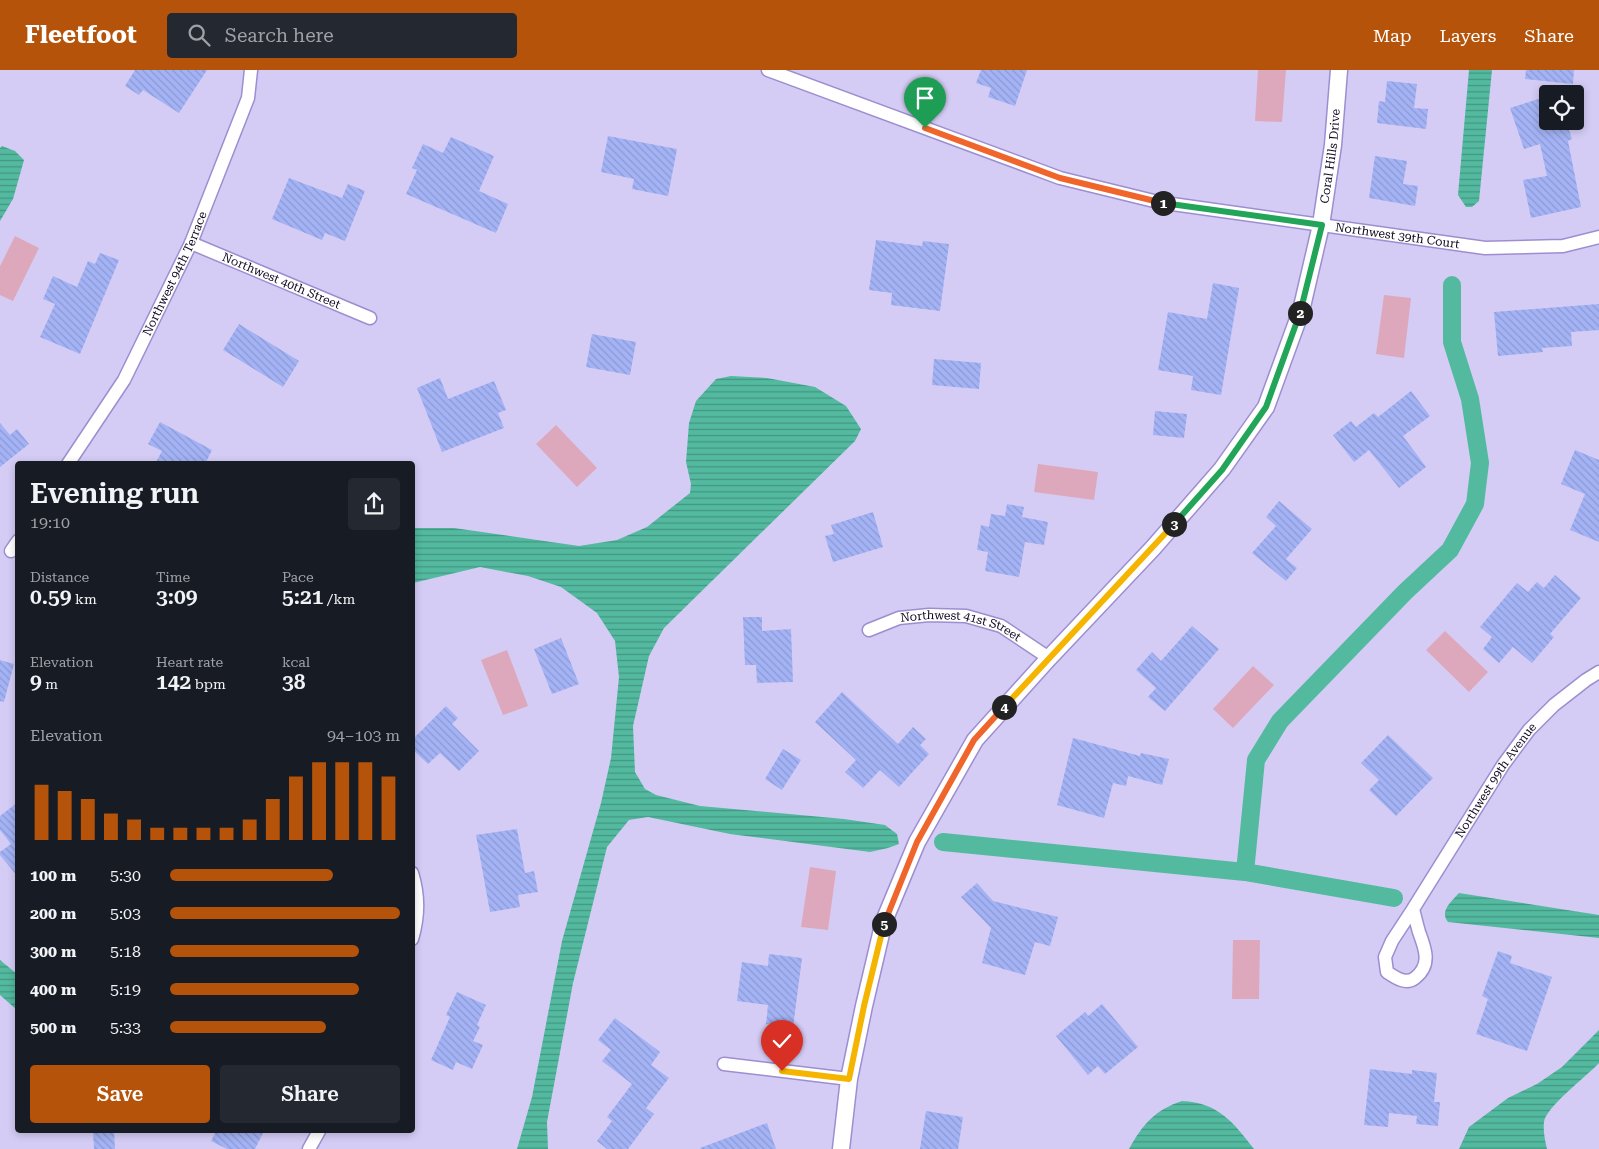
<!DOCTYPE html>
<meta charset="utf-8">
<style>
body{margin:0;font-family:"Roboto Serif",serif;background:#242831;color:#f1f3f6;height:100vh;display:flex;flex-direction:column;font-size:19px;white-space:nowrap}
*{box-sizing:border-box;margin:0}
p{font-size:16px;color:#9ea1a6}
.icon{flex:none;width:28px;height:28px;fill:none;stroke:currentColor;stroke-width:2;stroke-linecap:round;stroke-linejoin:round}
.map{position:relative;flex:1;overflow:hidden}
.panel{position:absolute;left:15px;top:391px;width:400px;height:672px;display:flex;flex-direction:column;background:#171b24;border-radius:5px;box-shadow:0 2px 8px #0003}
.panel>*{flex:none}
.controls{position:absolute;left:1539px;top:15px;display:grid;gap:10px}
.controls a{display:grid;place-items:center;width:45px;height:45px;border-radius:5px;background:#171b24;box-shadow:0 2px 8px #0003;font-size:25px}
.pin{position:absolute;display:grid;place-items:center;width:42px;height:42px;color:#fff;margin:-51px -21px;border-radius:50% 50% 50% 0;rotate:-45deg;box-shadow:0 0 5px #0007}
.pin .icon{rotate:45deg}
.km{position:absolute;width:25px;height:25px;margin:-12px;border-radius:50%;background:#222;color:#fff;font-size:14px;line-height:25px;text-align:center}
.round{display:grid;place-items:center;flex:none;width:52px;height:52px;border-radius:5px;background:#242831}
.overview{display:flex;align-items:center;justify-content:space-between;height:85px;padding:0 15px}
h1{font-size:28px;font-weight:600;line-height:38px}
.stats{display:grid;grid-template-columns:repeat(3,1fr);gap:8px;height:85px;padding:5px 15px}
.stats div{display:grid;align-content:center}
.stats b{font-size:21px;font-weight:600}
.stats small{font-size:14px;font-weight:400}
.stats p{font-size:14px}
.chart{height:140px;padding:10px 15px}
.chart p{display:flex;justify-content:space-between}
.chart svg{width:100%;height:90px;margin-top:5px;stroke:#b45309;stroke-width:6}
.action{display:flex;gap:10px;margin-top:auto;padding:10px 15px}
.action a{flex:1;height:58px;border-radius:5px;background:#b45309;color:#fff;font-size:20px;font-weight:600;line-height:58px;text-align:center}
.action a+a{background:#242831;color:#f1f3f6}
ul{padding:0 15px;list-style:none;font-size:16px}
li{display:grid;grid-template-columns:80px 60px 1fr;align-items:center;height:38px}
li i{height:12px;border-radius:6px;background:#b45309}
header{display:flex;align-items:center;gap:30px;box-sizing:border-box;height:70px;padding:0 25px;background:#b45309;color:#fff}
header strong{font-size:24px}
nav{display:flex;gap:28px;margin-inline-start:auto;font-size:18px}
.search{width:350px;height:45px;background:#242831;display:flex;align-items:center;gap:12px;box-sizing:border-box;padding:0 18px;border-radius:5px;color:#9ea1a6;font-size:19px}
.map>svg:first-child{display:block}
.grass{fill:#dea8bc}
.water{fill:url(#water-rules)}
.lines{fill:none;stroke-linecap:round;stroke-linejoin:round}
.canal{stroke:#53baa0;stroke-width:18}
.building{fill:url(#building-back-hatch)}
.minor-casing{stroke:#9d8ed0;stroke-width:15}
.tertiary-casing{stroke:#9d8ed0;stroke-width:19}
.minor{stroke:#fff;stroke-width:12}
.tertiary{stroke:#fff;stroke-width:16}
.split-1-casing{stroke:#fff;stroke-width:10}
.split-2-casing{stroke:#fff;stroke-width:10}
.split-3-casing{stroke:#fff;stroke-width:10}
.split-4-casing{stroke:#fff;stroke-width:10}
.split-5-casing{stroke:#fff;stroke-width:10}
.split-6-casing{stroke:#fff;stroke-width:10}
.split-1{stroke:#f0652b;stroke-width:6}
.split-2{stroke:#22a559;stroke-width:6}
.split-3{stroke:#22a559;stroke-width:6}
.split-4{stroke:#f5b400;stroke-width:6}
.split-5{stroke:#f0652b;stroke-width:6}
.split-6{stroke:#f5b400;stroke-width:6}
.labels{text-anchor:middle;stroke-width:5;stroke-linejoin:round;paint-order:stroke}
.street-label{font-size:12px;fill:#100921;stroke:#e0dbf7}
</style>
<header>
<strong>Fleetfoot</strong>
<div class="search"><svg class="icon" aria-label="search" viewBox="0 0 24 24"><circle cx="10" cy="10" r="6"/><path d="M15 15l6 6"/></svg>Search here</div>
<nav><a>Map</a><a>Layers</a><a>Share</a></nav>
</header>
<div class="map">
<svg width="1599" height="1079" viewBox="0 0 1599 1079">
<defs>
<pattern id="water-rules" width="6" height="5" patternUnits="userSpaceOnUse" patternTransform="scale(1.25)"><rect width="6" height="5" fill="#53baa0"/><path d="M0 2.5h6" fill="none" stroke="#439582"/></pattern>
<pattern id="building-back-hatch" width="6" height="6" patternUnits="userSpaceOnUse" patternTransform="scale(1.25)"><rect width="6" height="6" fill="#a4b3f5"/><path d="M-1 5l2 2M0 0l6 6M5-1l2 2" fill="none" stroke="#8c99d2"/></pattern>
</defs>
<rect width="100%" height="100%" fill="#d4ccf5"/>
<path class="grass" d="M1258,0H1286L1282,52L1255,51Z
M15,166L39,178L13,231L0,225V196Z
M1384,225L1411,228L1404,288L1376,284Z
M556,355L597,398L577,417L536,374Z
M1038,394L1098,402L1094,430L1034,422Z
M1445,561L1488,602L1469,622L1426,580Z
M507,580L528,636L503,645L481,590Z
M1253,596L1274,615L1233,658L1213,639Z
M810,797L836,801L828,860L801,857Z
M1233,870H1260L1259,929H1232Z"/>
<path class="water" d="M1469,0H1492L1479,131L1472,137H1466L1458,125Z
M2,76L15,81L24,90L13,129L0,151V78Z
M731,306L767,308L815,317L846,336L861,359L855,371L664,558L649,586L633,656L635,702L645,719L656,725L700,736L844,749L885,755L897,764L899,774L888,778L870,782L730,764L648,747L629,750L607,777L573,913L547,1052L548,1079H517L532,1027L562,871L601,733L611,688L619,607L615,571L597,543L561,517L528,506L480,497L413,513V458H454L579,476L617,470L647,457L690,423L691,414L686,392L689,353L696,331L716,309Z
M1459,823L1599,845V868L1448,852C1439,841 1452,831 1459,823Z
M0,890L17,904V940L0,925Z
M1599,960V993C1588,1005 1545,1038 1544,1052C1543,1060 1545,1071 1547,1079H1459L1469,1057L1508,1028L1537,1014L1562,997Z
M1182,1031C1219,1033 1233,1052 1254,1079H1129C1143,1054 1155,1040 1182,1031Z"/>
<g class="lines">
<path class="canal" d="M943,772L1245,802L1394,828
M1245,802L1256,690L1280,651L1405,522L1450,480L1475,434L1480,393L1470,329L1452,272V215"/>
</g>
<path class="building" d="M135,0H207L179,43L143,20L139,25L125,16Z
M981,0H1027L1015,36L988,27L991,18L976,13Z
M1526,0H1574L1573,14L1525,9Z
M1387,11L1417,14L1414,38L1428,39L1426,59L1377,53L1379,31L1385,32Z
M1548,26V51H1566L1572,69L1568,71L1581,137L1531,148L1523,110L1547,106L1540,74L1524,79L1510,38Z
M608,66L677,79L668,126L632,119L634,109L601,102Z
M451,67L494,86L479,121L508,134L496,163L406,124L417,100L412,98L423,74L443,83Z
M1375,86L1407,91L1403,114L1418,116L1415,136L1369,128Z
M289,108L342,128L348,114L365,121L345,171L325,163L322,170L272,149Z
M876,170L922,176L923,171L949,174L940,241L891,235L892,223L869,220Z
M100,183L119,190L80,284L40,267L55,234L43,229L53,206L77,217L88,191L95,194Z
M1213,213L1239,218L1221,325L1191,320L1193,306L1158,300L1168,242L1207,249Z
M1599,234V260L1571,262L1572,276L1542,278L1543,282L1498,286L1494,242Z
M239,254L299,291L283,317L223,280Z
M592,264L636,272L630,305L586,297Z
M934,289L981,293L979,319L932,315Z
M440,308L448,329L494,311L506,340L498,343L504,358L442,382L417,318Z
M1411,321L1430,346L1403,366L1426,397L1399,418L1369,380L1354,392L1333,365L1351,351L1356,357L1374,343L1378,347Z
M1155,341L1187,344L1184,368L1153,365Z
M160,352L212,380L205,394H155L162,381L148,374Z
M0,353L10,365L17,359L29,374L0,397Z
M1575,380L1599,390V472L1570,460L1585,424L1561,414Z
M1279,431L1312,459L1286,489L1297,498L1286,511L1252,483L1276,456L1266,447Z
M1007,434L1024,437L1022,447L1048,452L1044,475L1025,472L1019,507L985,501L988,482L977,480L981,455L989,457L991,444L1005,446Z
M873,442L883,477L833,492L825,466L834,464L831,455Z
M1555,505L1581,528L1550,564L1554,567L1532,593L1513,577L1499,593L1483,579L1492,567L1480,557L1517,513L1528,522L1537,512L1544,518Z
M743,547H762V561L791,559L793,612L757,613L756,595H745Z
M1192,556L1219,579L1165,641L1148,627L1156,618L1136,600L1152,582L1161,591Z
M561,568L579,614L552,624L534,579Z
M0,590L14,594L4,632L0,631Z
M842,622L898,674L913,657L926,669L920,675L929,684L899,717L880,700L863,718L845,702L856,690L815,652Z
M446,636L458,648L452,654L479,681L459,701L440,683L428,694L412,679V670Z
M1388,665L1433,708L1396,746L1369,720L1379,710L1361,693Z
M1073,668L1140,686L1141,683L1169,689L1162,715L1128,706L1126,716L1113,713L1104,748L1057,735Z
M783,679L801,690L782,720L765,709Z
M18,732V807L0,785V782L11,774L0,760V746Z
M517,759L525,803L534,801L538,822L518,825L520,837L490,842L476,765Z
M977,813L993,831L1058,847L1050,876L1035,872L1025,905L982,893L991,858L961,827Z
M1498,881L1512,886L1510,893L1552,907L1527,981L1476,964L1488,929L1482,926Z
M769,884L802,888L793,957L766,954L768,935L737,931L742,892L768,896Z
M457,922L486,935L477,955L480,957L473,971L483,975L472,999L456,992L453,1000L431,990L450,947L446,945Z
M1102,934L1138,977L1105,1004L1098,996L1088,1005L1056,966L1085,942L1088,946Z
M615,948L660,982L651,995L669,1008L646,1038L654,1044L628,1079H607L597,1071L612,1051L607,1047L632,1014L602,991L611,980L598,970Z
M1370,999L1412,1004V1000L1437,1003L1434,1032H1440L1438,1056L1416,1054L1417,1046L1389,1043L1388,1057L1364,1055Z
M926,1041L963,1047L958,1079H920Z
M767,1053L776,1079H701L700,1078Z
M93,1061H114L115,1079H94Z
M216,1061H264L255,1079H227L211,1071Z"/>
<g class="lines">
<defs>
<g id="minor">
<path id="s1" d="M768,0L1060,108L1158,132L1485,178L1563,176L1599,167"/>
<path id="s2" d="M191,173L370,248"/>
<path id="s3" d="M68,394L124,310L191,173L248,28L251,0"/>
<path d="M11,481L18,471"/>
<path id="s4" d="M869,560L899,548L929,545L966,546L1001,556L1049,588"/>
<path d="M412,803C419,825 419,846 412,869"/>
<path id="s5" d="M1413,839C1415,847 1417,855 1419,862C1425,878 1432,895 1415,908C1406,915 1396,908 1387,902L1385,887L1392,871L1413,839L1503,695L1529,660L1554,635L1586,610L1599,602"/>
<path d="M724,994L849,1009"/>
<path d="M309,1079L319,1061"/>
</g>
<g id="tertiary">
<path id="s6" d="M841,1079L849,1009L864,936L884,851L917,772L975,670L1049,588L1153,478L1222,399L1266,337L1301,241L1321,155L1333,75L1339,0"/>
</g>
</defs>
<use href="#minor" class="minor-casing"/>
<use href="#tertiary" class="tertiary-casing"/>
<use href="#minor" class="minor"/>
<use href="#tertiary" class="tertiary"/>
</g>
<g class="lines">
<defs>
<path id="split-1" d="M925,58L1060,108L1163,133"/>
<path id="split-2" d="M1163,133L1322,155L1300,243"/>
<path id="split-3" d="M1174,454L1222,400L1266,337L1300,243"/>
<path id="split-4" d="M1004,637L1174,454"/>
<path id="split-5" d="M884,854L917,772L974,670L1004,637"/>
<path id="split-6" d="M782,1001L849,1009L864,936L884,854"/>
</defs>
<use href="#split-1" class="split-1-casing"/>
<use href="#split-2" class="split-2-casing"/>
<use href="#split-3" class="split-3-casing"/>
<use href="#split-4" class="split-4-casing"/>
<use href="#split-5" class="split-5-casing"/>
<use href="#split-6" class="split-6-casing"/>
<use href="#split-1" class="split-1"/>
<use href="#split-2" class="split-2"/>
<use href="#split-3" class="split-3"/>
<use href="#split-4" class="split-4"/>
<use href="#split-5" class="split-5"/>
<use href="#split-6" class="split-6"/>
</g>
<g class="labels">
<g class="street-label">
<text dy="4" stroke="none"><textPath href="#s6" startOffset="1138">Coral Hills Drive</textPath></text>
<text dy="4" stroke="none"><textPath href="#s1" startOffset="654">Northwest 39th Court</textPath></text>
<text dy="4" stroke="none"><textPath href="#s3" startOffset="219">Northwest 94th Terrace</textPath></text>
<text dy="4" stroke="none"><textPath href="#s2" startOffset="98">Northwest 40th Street</textPath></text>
<text dy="4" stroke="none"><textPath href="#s4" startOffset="96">Northwest 41st Street</textPath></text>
<text dy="4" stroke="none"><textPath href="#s5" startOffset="329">Northwest 99th Avenue</textPath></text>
</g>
</g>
</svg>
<div class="controls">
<a><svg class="icon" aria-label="locate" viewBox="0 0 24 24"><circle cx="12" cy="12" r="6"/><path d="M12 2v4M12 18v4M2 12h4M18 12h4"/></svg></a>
</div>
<div class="pin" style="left:925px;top:58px;background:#1e9e55"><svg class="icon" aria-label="arrive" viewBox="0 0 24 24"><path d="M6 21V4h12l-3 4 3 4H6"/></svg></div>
<div class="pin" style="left:782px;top:1001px;background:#d93025"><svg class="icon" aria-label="check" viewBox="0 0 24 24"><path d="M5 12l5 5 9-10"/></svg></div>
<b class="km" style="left:1163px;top:133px">1</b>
<b class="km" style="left:1300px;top:243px">2</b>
<b class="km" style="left:1174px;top:454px">3</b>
<b class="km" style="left:1004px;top:637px">4</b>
<b class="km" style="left:884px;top:854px">5</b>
<section class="panel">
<div class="overview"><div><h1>Evening run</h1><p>19:10</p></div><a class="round"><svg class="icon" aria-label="share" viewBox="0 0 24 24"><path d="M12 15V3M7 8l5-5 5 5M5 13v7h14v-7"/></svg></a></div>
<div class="stats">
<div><p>Distance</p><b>0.59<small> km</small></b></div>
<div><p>Time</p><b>3:09</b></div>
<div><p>Pace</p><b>5:21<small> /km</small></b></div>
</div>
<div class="stats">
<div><p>Elevation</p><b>9<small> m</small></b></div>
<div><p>Heart rate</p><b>142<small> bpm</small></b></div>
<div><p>kcal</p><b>38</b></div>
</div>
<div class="chart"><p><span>Elevation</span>94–103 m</p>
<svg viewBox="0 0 160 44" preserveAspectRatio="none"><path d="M5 44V17M15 44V20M25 44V24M35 44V31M45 44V34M55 44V38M65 44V38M75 44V38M85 44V38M95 44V34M105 44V24M115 44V13M125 44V6M135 44V6M145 44V6M155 44V13"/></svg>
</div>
<ul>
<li><b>100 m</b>5:30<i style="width:71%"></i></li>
<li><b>200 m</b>5:03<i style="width:100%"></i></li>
<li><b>300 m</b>5:18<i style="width:82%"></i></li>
<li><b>400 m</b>5:19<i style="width:82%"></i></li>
<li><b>500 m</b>5:33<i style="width:68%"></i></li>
</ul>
<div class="action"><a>Save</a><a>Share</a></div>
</section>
</div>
